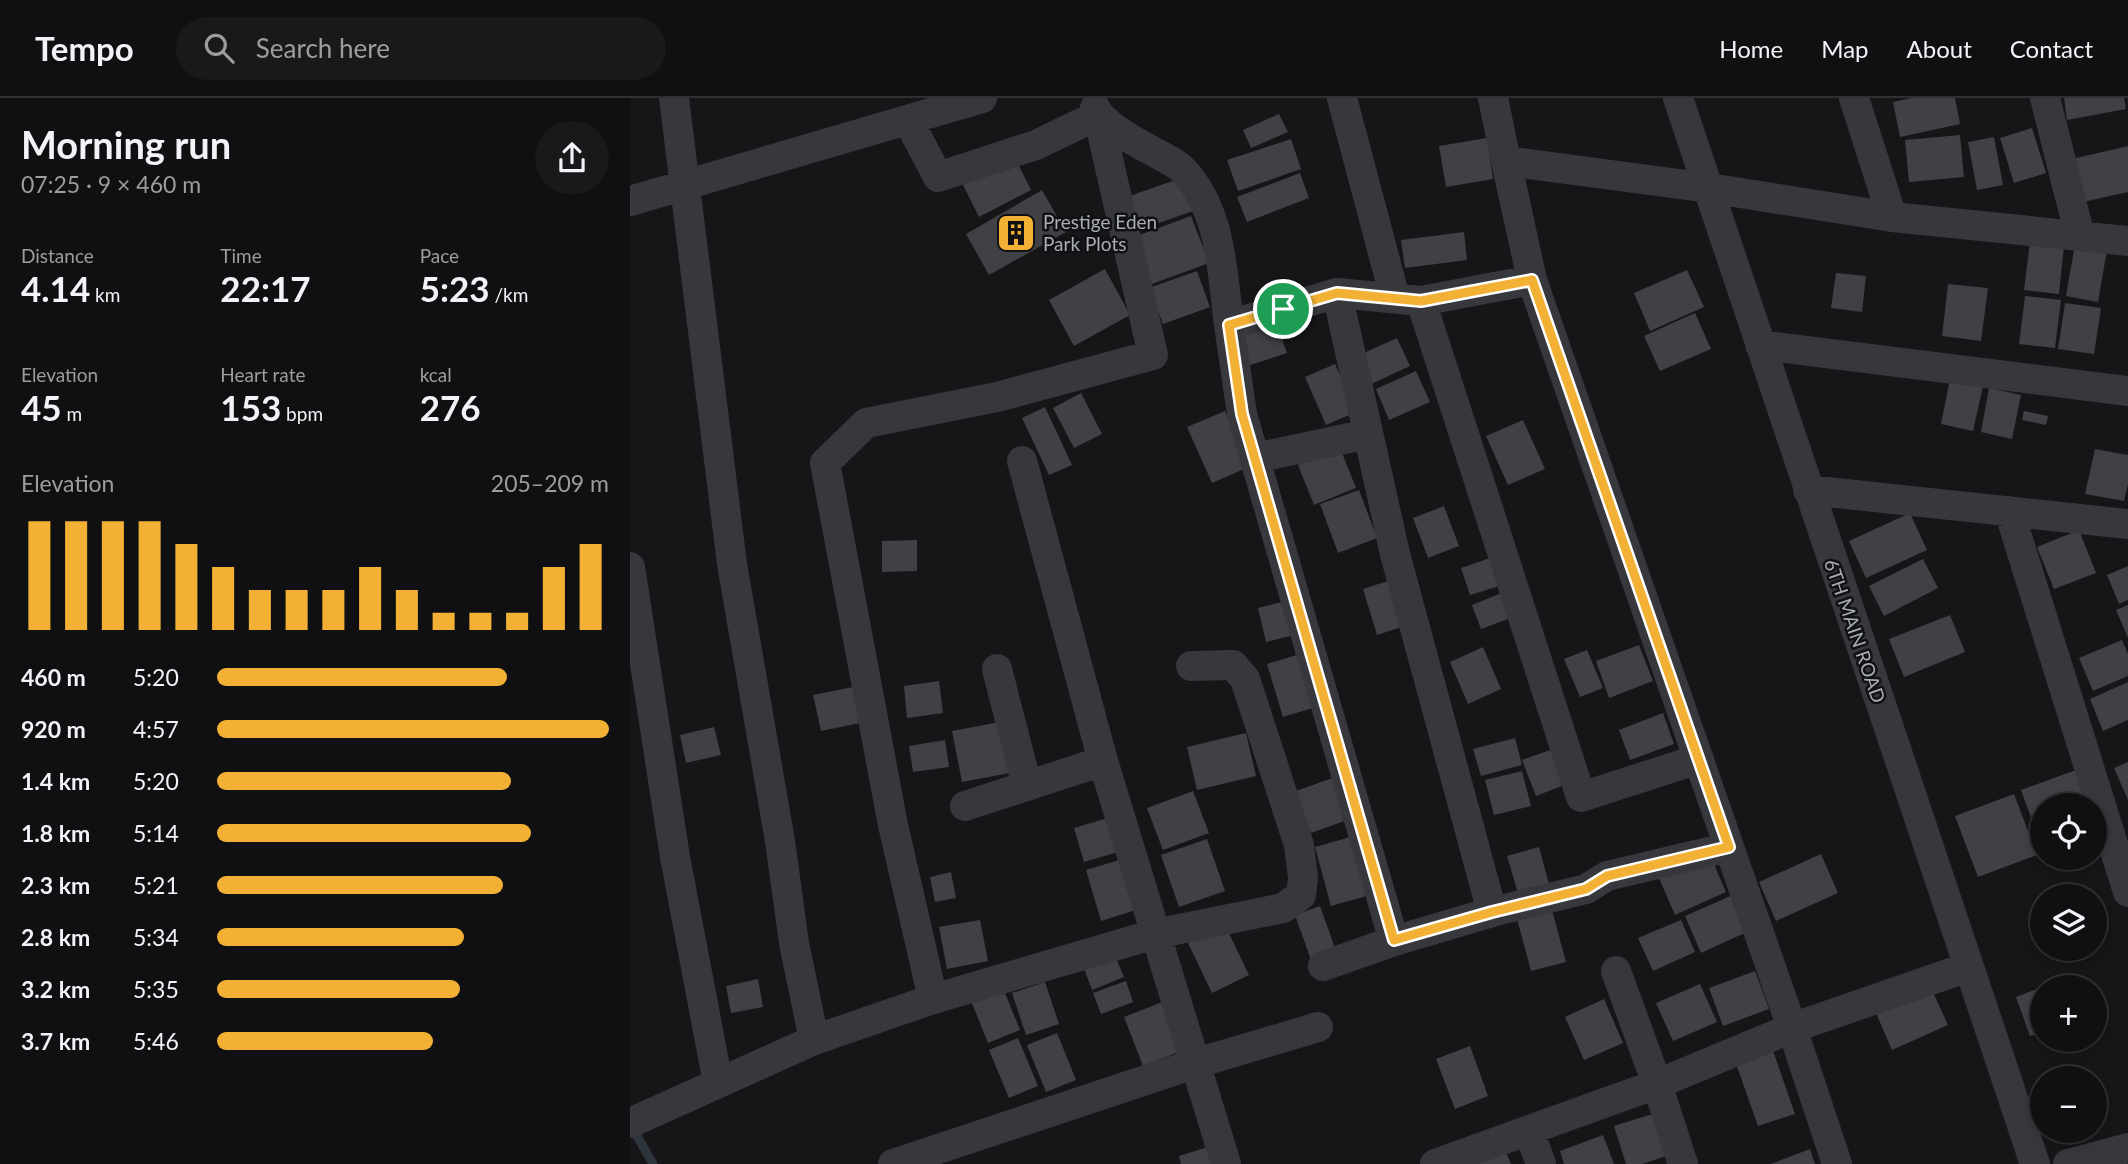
<!DOCTYPE html>
<meta charset="utf-8">
<style>
body{margin:0;font-family:Lato,sans-serif;background:#19191b;color:#f1f3f6;height:100vh;display:flex;flex-direction:column;font-size:26px;white-space:nowrap}
*{box-sizing:border-box;margin:0}
p{font-size:23px;color:#9c9d9f}
.icon{flex:none;width:38px;height:38px;fill:none;stroke:currentColor;stroke-width:2;stroke-linecap:round;stroke-linejoin:round}
.map{position:relative;flex:1;overflow:hidden}
.drawer{display:flex;flex-direction:column;background:#101012;width:630px}
.drawer>*{flex:none}
.buttons{position:absolute;left:1400px;top:695px;display:grid;gap:14px}
.buttons a{display:grid;place-items:center;width:77px;height:77px;border-radius:50%;background:#101012;box-shadow:0 4px 10px #0003,0 0 0 2px #303032;font-size:35px}
.pin{position:absolute;display:grid;place-items:center;width:60px;height:60px;color:#fff;margin:-30px;border:4px solid #fff;border-radius:50%;box-shadow:0 2px 7px #0007}
.round{display:grid;place-items:center;flex:none;width:74px;height:74px;border-radius:37px;background:#19191b}
.headline{display:flex;align-items:center;justify-content:space-between;height:119px;padding:0 21px}
h1{font-size:38px;font-weight:700;line-height:52px}
.figures{display:grid;grid-template-columns:repeat(3,1fr);gap:10px;height:119px;padding:7px 21px}
.figures div{display:grid;align-content:center}
.figures b{font-size:35px;font-weight:700}
.figures small{font-size:19px;font-weight:400}
.figures p{font-size:19px}
.chart{height:196px;padding:14px 21px}
.chart p{display:flex;justify-content:space-between}
.chart svg{width:100%;height:126px;margin-top:7px;stroke:#f2b134;stroke-width:6}
ul{padding:0 21px;list-style:none;font-size:23px}
li{display:grid;grid-template-columns:112px 84px 1fr;align-items:center;height:52px}
li i{height:18px;border-radius:9px;background:#f2b134}
header{display:flex;align-items:center;gap:42px;box-sizing:border-box;height:98px;padding:0 35px;background:#101012;border-bottom:2px solid #303032}
header strong{font-size:33px}
nav{display:flex;gap:38px;margin-inline-start:auto;font-size:24px}
.search{width:490px;height:63px;background:#19191b;display:flex;align-items:center;gap:18px;box-sizing:border-box;padding:0 24px;border-radius:38px;color:#9c9d9f;font-size:26px}
main{display:flex;flex:1;min-height:0}
.map>svg:first-child{display:block}
.lines{fill:none;stroke-linecap:round;stroke-linejoin:round}
.stream{stroke:#2c353c;stroke-width:9}
.building{fill:#404145}
.minor{stroke:#37383d;stroke-width:30}
.route-casing{stroke:#fff;stroke-width:14}
.route{stroke:#f2b134;stroke-width:9}
.labels{text-anchor:middle;stroke-width:5;stroke-linejoin:round;paint-order:stroke}
.poi-label{font-size:19px;fill:#a8adb8;stroke:#111113;text-anchor:start}
.street-label{font-size:19px;fill:#a8adb8;stroke:#111113}
</style>
<header>
<strong>Tempo</strong>
<div class="search"><svg class="icon" aria-label="search" viewBox="0 0 24 24"><circle cx="10" cy="10" r="6"/><path d="M15 15l6 6"/></svg>Search here</div>
<nav><a>Home</a><a>Map</a><a>About</a><a>Contact</a></nav>
</header>
<main>
<section class="drawer">
<div class="headline"><div><h1>Morning run</h1><p>07:25 · 9 × 460 m</p></div><a class="round"><svg class="icon" aria-label="share" viewBox="0 0 24 24"><path d="M12 15V3M7 8l5-5 5 5M5 13v7h14v-7"/></svg></a></div>
<div class="figures">
<div><p>Distance</p><b>4.14<small> km</small></b></div>
<div><p>Time</p><b>22:17</b></div>
<div><p>Pace</p><b>5:23<small> /km</small></b></div>
</div>
<div class="figures">
<div><p>Elevation</p><b>45<small> m</small></b></div>
<div><p>Heart rate</p><b>153<small> bpm</small></b></div>
<div><p>kcal</p><b>276</b></div>
</div>
<div class="chart"><p><span>Elevation</span>205–209 m</p>
<svg viewBox="0 0 160 44" preserveAspectRatio="none"><path d="M5 44V6M15 44V6M25 44V6M35 44V6M45 44V14M55 44V22M65 44V30M75 44V30M85 44V30M95 44V22M105 44V30M115 44V38M125 44V38M135 44V38M145 44V22M155 44V14"/></svg>
</div>
<ul>
<li><b>460 m</b>5:20<i style="width:74%"></i></li>
<li><b>920 m</b>4:57<i style="width:100%"></i></li>
<li><b>1.4 km</b>5:20<i style="width:75%"></i></li>
<li><b>1.8 km</b>5:14<i style="width:80%"></i></li>
<li><b>2.3 km</b>5:21<i style="width:73%"></i></li>
<li><b>2.8 km</b>5:34<i style="width:63%"></i></li>
<li><b>3.2 km</b>5:35<i style="width:62%"></i></li>
<li><b>3.7 km</b>5:46<i style="width:55%"></i></li>
</ul>
</section>
<div class="map">
<svg width="1498" height="1066" viewBox="0 0 1498 1066">
<rect width="100%" height="100%" fill="#161618"/>
<g class="lines">
<path class="stream" d="M3,1031L23,1066"/>
</g>
<path class="building" d="M1281,0H1325L1330,26L1270,39L1263,4Z
M1434,0H1494L1496,11L1437,22Z
M649,16L658,34L621,50L613,32Z
M1402,30L1416,75L1384,85L1370,40Z
M1330,37L1334,79L1279,84L1275,42Z
M1364,39L1373,87L1347,92L1338,44Z
M857,40L863,81L816,89L809,48Z
M661,41L671,71L608,93L597,62Z
M1498,48V94L1453,104L1442,61Z
M385,60L401,92L349,119L333,87Z
M670,75L679,100L617,124L607,99Z
M551,80L563,113L506,133L494,100Z
M412,92L436,134L359,177L336,136Z
M561,118L579,165L522,186L504,139Z
M834,134L837,162L775,170L771,142Z
M1400,144L1434,148L1429,196L1394,192Z
M1445,146L1477,152L1468,204L1436,198Z
M475,171L500,217L444,248L419,202Z
M1057,172L1074,209L1020,233L1004,195Z
M567,173L580,209L533,226L519,190Z
M1206,175L1236,178L1232,214L1201,210Z
M1318,186L1358,190L1351,243L1312,238Z
M1395,198L1431,202L1425,250L1389,246Z
M1435,205L1471,210L1464,256L1428,251Z
M1065,215L1081,251L1030,273L1014,238Z
M645,221L657,255L617,268L606,234Z
M767,240L780,268L739,287L725,259Z
M705,266L726,314L696,327L675,279Z
M786,273L800,304L759,322L746,291Z
M1320,281L1353,288L1343,333L1311,326Z
M1359,290L1391,297L1382,341L1351,334Z
M451,295L472,336L444,350L423,310Z
M415,309L442,367L419,377L392,320Z
M595,313L619,369L582,385L557,329Z
M1394,313L1418,318L1416,327L1392,322Z
M893,322L915,371L878,387L856,338Z
M710,350L726,390L684,407L668,367Z
M1465,351L1498,357V386L1494,403L1455,396Z
M729,392L747,440L708,455L690,406Z
M814,408L829,448L798,460L783,420Z
M1280,415L1297,452L1236,480L1219,443Z
M1449,432L1466,475L1424,491L1407,449Z
M287,442V473L252,474V443Z
M866,458L876,486L840,497L831,470Z
M1293,461L1308,490L1254,518L1239,488Z
M1498,468V502L1489,506L1477,477Z
M764,481L778,527L747,537L733,491Z
M874,494L883,519L851,531L842,507Z
M660,502L668,536L636,544L628,510Z
M1498,507V540L1486,512Z
M1320,517L1335,554L1274,579L1259,541Z
M1492,542L1498,556V578L1463,593L1449,560Z
M1009,547L1023,583L979,600L966,563Z
M853,549L871,591L838,606L820,564Z
M957,552L973,590L950,599L934,561Z
M670,556L686,609L653,619L637,566Z
M309,583L313,615L277,620L274,588Z
M1498,584V622L1473,633L1460,601Z
M228,588L235,624L191,633L183,597Z
M1033,615L1044,646L1000,662L989,632Z
M370,624L380,675L332,684L322,633Z
M84,629L91,657L56,665L50,637Z
M616,635L626,678L567,692L557,649Z
M885,640L892,667L851,678L843,651Z
M315,642L319,669L283,674L279,648Z
M929,649L942,684L906,698L892,662Z
M1498,664V702L1484,670Z
M1446,672L1458,707H1412V731L1406,733L1391,692Z
M892,673L901,708L864,717L855,682Z
M708,678L723,720L681,735L666,693Z
M563,693L579,735L533,752L517,710Z
M1384,696L1407,757L1348,779L1325,718Z
M488,717L498,751L454,764L444,730Z
M724,738L740,797L701,808L685,749Z
M577,741L595,793L549,809L531,757Z
M909,749L919,786L888,795L877,758Z
M1191,756L1208,795L1146,823L1129,784Z
M1080,757L1096,794L1045,817L1029,780Z
M496,760L512,810L471,823L456,772Z
M321,774L326,800L305,804L300,779Z
M1103,797L1119,833L1071,855L1055,818Z
M690,808L706,853L681,862L665,817Z
M922,812L936,864L901,873L887,821Z
M350,822L358,863L317,871L309,829Z
M1051,822L1065,854L1023,873L1008,840Z
M595,827L619,877L582,895L558,845Z
M484,855L494,879L462,892L453,868Z
M1125,873L1139,911L1093,928L1079,890Z
M1446,877L1450,889H1414Z
M128,881L133,909L101,915L96,888Z
M496,883L503,904L471,916L463,895Z
M415,884L429,926L396,937L382,895Z
M1070,886L1087,924L1043,943L1026,905Z
M1412,889V934L1400,938L1386,899Z
M373,890L390,932L358,945L341,903Z
M1301,890L1318,927L1262,952L1246,915Z
M974,901L993,945L954,962L935,919Z
M535,903L554,952L513,968L494,919Z
M427,935L446,982L416,994L397,947Z
M388,940L408,988L379,1000L359,952Z
M1141,947L1165,1016L1128,1028L1104,960Z
M840,948L858,998L825,1011L806,961Z
M1032,1013L1045,1055L1012,1066H996L984,1028Z
M973,1037L984,1066H934L930,1053Z
M872,1045L881,1066H832Z
M578,1049L583,1066H551L549,1058Z
M1180,1051L1185,1066H1141Z"/>
<g class="lines">
<path class="minor" d="M44,0L102,466L150,743L164,845L184,942
M712,0L765,200
M863,0L876,63
M1048,0L1405,1066
M1224,0L1262,119
M1415,0L1450,138
M465,10C474,28 507,45 524,54C533,59 545,64 552,71C592,113 592,173 599,227L707,195L791,203L902,182
M278,22L308,79L406,47L468,17L523,257L367,299L236,325L195,365L263,727L303,901
M0,103L352,0
M707,195L765,456L862,814
M791,203L951,699L1069,661
M599,227L612,316L764,843L862,814L956,791L977,778L1099,749
M1130,247L1498,293
M625,360L738,336
M392,363L473,663L596,1066
M1178,392L1498,426
M1379,413L1498,794
M0,469L45,759L88,985
M367,571L397,688
M335,708L473,663
M693,868L764,843
M986,873L1027,986L1053,1066
M0,1025L184,942L303,901L525,836L653,810L671,797L673,780L669,747L615,581L603,567L561,568
M899,1033L911,1066
M263,1066L567,965L688,929
M805,1066L1027,986L1162,930L1338,869
M1207,1066L1162,930L902,182L876,63L1079,90L1262,119L1498,143
M1438,1066L1498,1050"/>
</g>
<g class="lines">
<defs>
<path id="route" d="M902,182L1099,749L977,778L956,791L862,814L764,842L612,316L599,227L707,195L791,203Z"/>
</defs>
<use href="#route" class="route-casing"/>
<use href="#route" class="route"/>
</g>
<defs>
<symbol id="building-square" viewBox="-11 -11 22 22"><rect x="-9" y="-9" width="18" height="18" rx="4" fill="#f2b134" stroke="#111113"/><path d="M-4-6H4V6H1V3H-1V6H-4ZM-2.5-4.3h1.7v1.8h-1.7ZM.8-4.3h1.7v1.8H.8ZM-2.5-1h1.7V.8h-1.7ZM.8-1h1.7V.8H.8Z" fill="#111"/></symbol>
</defs>
<g fill-rule="evenodd">
<use href="#building-square" x="364" y="113" width="44" height="44"/>
</g>
<g class="labels">
<g class="poi-label">
<text x="413" y="131">Prestige Eden<tspan x="413" dy="22">Park Plots</tspan></text>
</g>
<g class="street-label">
<text transform="translate(1225 533) rotate(71)" y="7">6TH MAIN ROAD</text>
</g>
</g>
</svg>
<div class="buttons">
<a><svg class="icon" aria-label="locate" viewBox="0 0 24 24"><circle cx="12" cy="12" r="6"/><path d="M12 2v4M12 18v4M2 12h4M18 12h4"/></svg></a>
<a><svg class="icon" aria-label="layers" viewBox="0 0 24 24"><path d="M12 4l9 5-9 5-9-5zM3 14l9 5 9-5"/></svg></a>
<a>+</a>
<a>−</a>
</div>
<div class="pin" style="left:653px;top:211px;background:#1e9e55"><svg class="icon" aria-label="arrive" viewBox="0 0 24 24"><path d="M6 21V4h12l-3 4 3 4H6"/></svg></div>
</div>
</main>
